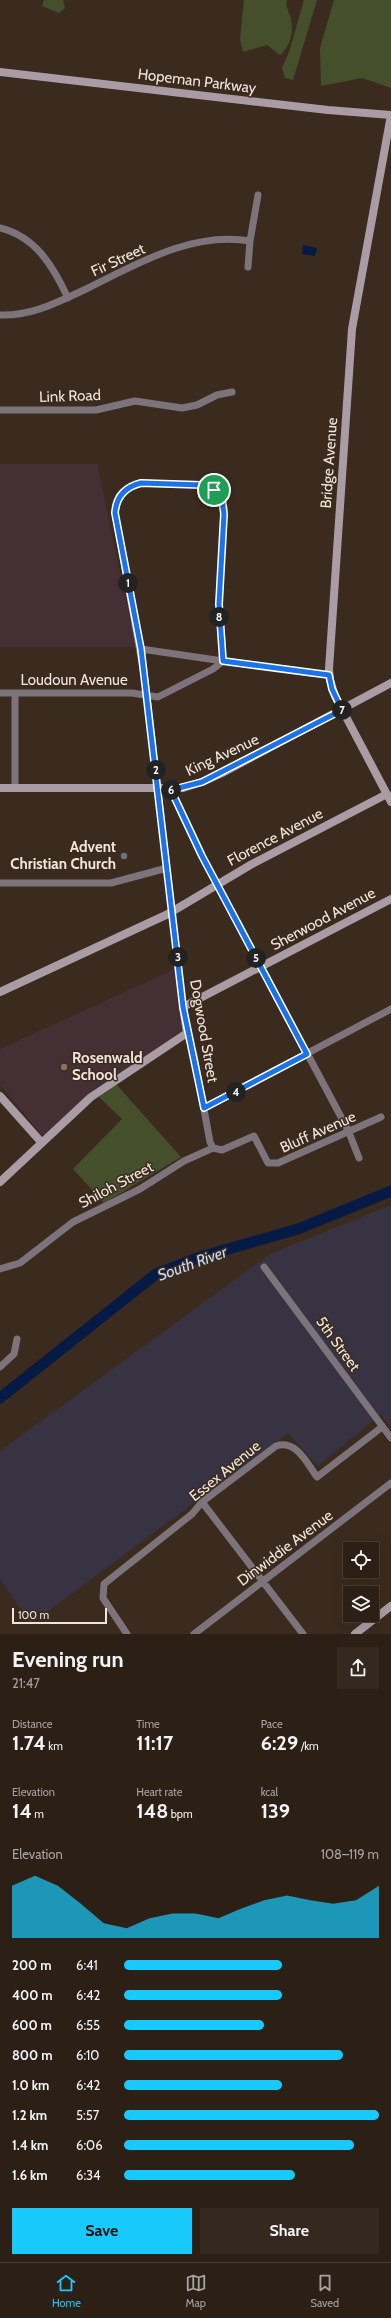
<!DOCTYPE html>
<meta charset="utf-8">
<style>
body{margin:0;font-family:Cabin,sans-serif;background:#34281f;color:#f1f3f6;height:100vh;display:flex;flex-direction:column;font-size:15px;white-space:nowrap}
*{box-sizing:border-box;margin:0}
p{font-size:13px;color:#a6a3a1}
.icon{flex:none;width:22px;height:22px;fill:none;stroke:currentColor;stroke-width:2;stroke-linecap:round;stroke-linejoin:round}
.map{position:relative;height:1634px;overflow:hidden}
.panel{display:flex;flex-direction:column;background:#2c2016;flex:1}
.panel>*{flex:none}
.buttons{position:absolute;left:343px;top:1542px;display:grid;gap:8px}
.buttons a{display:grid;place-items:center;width:36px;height:36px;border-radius:0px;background:#2c2016;box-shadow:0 4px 16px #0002,0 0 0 1px #483e35;font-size:20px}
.scale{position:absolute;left:12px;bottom:10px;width:95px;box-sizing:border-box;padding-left:4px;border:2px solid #f0e5dd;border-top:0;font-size:11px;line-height:14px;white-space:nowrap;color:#f0e5dd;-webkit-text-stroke:3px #3b2b1e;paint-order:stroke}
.pin{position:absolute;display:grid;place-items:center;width:34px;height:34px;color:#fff;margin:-17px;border:2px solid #fff;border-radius:50%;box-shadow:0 1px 4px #0007}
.km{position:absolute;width:20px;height:20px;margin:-10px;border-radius:50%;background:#222;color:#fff;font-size:11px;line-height:20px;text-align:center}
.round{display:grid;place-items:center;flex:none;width:42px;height:42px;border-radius:0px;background:#34281f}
.summary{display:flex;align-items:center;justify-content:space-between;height:68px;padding:0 12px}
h1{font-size:22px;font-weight:800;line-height:30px}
.figures{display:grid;grid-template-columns:repeat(3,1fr);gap:6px;height:68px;padding:4px 12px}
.figures div{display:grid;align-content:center}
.figures b{font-size:20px;font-weight:800}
.figures small{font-size:11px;font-weight:400}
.figures p{font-size:11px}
.chart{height:112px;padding:8px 12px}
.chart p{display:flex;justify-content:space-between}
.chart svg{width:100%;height:72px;margin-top:4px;fill:#18cafc;opacity:.7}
.action{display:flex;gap:8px;margin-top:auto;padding:8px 12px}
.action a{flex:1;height:46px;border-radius:0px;background:#18cafc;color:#111;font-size:16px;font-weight:800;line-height:46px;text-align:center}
.action a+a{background:#34281f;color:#f1f3f6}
ul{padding:0 12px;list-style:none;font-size:13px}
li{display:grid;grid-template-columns:64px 48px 1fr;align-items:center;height:30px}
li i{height:10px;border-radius:5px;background:#18cafc}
.tab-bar{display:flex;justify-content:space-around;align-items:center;height:56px;border-top:1px solid #483e35;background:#2c2016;font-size:11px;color:#a6a3a1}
.tab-bar a{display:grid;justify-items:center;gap:2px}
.tab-bar .on{color:#18cafc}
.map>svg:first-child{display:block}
.industrial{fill:#383343}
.education{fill:#443034}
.green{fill:#464f2c}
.water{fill:#051a44}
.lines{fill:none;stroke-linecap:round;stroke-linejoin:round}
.river{stroke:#051a44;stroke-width:11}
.street{stroke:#7d747b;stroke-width:7}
.secondary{stroke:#aa9ca5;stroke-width:8}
.route-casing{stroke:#fff;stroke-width:8}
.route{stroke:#1a73e8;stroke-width:5}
.worship-dot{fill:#6b7280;stroke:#3b2b1e;stroke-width:1.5}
.education-dot{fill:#8d6e63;stroke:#3b2b1e;stroke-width:1.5}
.labels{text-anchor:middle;stroke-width:3;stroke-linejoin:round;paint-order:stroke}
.street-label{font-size:15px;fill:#f0e5dd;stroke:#3b2b1e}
.poi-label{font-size:15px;font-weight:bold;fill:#f0e5dd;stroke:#3b2b1e;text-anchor:end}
.water-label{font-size:16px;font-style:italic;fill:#c6d7f6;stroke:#3b2b1e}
</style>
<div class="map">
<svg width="391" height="1634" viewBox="0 0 391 1634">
<rect width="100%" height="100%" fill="#3b2b1e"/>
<path class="industrial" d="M391,1205V1428L381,1414L318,1466L288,1433L31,1624L0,1579V1451L270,1254Z"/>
<path class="education" d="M0,464H97L136,647H0Z
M175,969L185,1032L94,1089L44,1137L0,1085V1049Z"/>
<path class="green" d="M44,0H63L65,8L59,13L42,6Z
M244,0H287C285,7 289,12 291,19C294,31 290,47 280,55L267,45L243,52L240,40Z
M304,0H317L293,80L285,78L282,68L289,52Z
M334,0H391V88L362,78L321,86L320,48Z
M116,1084L181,1157L104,1203L73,1169L122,1119L99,1097Z"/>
<path class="water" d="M303,245L317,248L315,256L302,254Z"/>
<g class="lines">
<path class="river" d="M0,1398L156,1274L197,1258L298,1229L391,1191"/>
<path class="street" d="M0,228C36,237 53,266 68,298
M248,267L250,241L258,195
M0,315C31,316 56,303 84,290C135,265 191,231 250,241
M0,410H96L135,401L182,408L197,405L217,395L232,392
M141,649L223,661L219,604L224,507L219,495L202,485L141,483L128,488L119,496L115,513L145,680L183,1007
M0,693H132L158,697L213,669L223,661L329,675
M15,693V788
M171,790L202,856L348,1130L359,1158
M0,883H111L167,868
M187,1033L194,1055L210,1142L213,1148
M204,1108L391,1009
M213,1148L222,1150L254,1136L268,1163H278L381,1117
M264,1267L391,1438
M0,1269L20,1263L73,1222L140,1189L184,1161L213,1148
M0,1367L14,1354L17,1339
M202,1502L303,1634
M127,1634L103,1598L104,1584L192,1514L202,1502L276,1446C296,1439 307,1463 317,1477L382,1427
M194,1634L391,1483"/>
<path class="secondary" d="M0,72L328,110L391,115
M391,115L352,329L329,669L330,680L335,696L391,802
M0,788H183L202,782L224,772L391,683
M0,992L168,914L252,864L387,794
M0,1096L42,1143
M0,1182L91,1097L187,1033L183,1007L391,899
M355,1634L391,1606"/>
</g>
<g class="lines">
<defs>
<path id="route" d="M141,483L202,485L214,490L222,499L224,514L219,604L223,661L329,675L332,689L342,710L202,782L171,790L202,856L307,1054L204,1108L183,1007L141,649L115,513C116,497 125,487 141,483Z"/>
</defs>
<use href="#route" class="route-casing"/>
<use href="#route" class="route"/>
</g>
<circle class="worship-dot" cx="124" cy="856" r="4"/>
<circle class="education-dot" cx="64" cy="1067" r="4"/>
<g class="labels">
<g class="street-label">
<text transform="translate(197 81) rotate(7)" y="5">Hopeman Parkway</text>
<text transform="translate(118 260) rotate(-25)" y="5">Fir Street</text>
<text transform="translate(70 396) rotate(-2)" y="5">Link Road</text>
<text transform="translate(329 463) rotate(-86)" y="5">Bridge Avenue</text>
<text x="74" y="685">Loudoun Avenue</text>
<text transform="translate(222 755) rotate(-25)" y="5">King Avenue</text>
<text transform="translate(275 837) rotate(-28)" y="5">Florence Avenue</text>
<text transform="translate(323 919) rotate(-28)" y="5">Sherwood Avenue</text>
<text transform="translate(204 1031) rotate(80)" y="5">Dogwood Street</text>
<text transform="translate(318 1132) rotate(-24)" y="5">Bluff Avenue</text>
<text transform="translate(116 1185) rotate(-28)" y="5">Shiloh Street</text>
<text transform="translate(338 1344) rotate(54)" y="5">5th Street</text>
<text transform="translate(225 1471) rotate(-39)" y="5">Essex Avenue</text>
<text transform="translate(285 1548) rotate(-37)" y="5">Dinwiddie Avenue</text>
</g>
<g class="poi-label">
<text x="116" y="852">Advent<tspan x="116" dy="17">Christian Church</tspan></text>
<text x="72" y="1063" text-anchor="start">Rosenwald<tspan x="72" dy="17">School</tspan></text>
</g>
<g class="water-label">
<text transform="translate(192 1263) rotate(-20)" y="6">South River</text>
</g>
</g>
</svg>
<div class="buttons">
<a><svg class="icon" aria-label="locate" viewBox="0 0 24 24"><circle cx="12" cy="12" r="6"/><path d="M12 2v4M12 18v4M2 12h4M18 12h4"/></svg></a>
<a><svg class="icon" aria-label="layers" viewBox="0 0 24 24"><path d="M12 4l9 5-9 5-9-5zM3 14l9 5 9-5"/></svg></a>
</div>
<div class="scale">100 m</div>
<div class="pin" style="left:214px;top:490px;background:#1e9e55"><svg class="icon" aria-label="arrive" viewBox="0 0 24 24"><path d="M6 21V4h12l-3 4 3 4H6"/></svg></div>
<b class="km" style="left:128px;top:583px">1</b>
<b class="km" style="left:156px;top:770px">2</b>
<b class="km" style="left:178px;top:957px">3</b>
<b class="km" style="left:236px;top:1092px">4</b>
<b class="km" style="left:256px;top:958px">5</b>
<b class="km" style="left:171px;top:790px">6</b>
<b class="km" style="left:342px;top:710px">7</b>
<b class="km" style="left:219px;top:617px">8</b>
</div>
<section class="panel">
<div class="summary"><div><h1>Evening run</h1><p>21:47</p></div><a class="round"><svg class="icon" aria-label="share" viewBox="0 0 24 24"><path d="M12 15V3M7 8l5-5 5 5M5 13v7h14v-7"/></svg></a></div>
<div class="figures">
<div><p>Distance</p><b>1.74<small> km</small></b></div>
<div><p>Time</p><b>11:17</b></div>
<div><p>Pace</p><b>6:29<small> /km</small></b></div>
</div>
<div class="figures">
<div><p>Elevation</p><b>14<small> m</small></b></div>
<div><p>Heart rate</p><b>148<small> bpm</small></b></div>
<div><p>kcal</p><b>139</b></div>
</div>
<div class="chart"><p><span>Elevation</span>108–119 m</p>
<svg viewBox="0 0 160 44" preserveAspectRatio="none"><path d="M0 44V12L10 6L20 12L30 23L40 35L50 38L60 32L70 29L80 29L90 32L100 26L110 21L120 18L130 21L140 23L150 21L160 12V44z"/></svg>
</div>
<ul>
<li><b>200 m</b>6:41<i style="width:62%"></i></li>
<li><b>400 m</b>6:42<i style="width:62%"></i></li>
<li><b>600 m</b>6:55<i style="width:55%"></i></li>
<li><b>800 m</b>6:10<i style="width:86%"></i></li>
<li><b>1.0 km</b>6:42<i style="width:62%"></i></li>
<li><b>1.2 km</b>5:57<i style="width:100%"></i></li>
<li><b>1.4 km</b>6:06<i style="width:90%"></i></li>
<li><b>1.6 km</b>6:34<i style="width:67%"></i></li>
</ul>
<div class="action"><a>Save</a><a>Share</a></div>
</section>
<nav class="tab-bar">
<a class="on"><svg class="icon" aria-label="home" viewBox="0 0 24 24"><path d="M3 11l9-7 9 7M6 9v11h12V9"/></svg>Home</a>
<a><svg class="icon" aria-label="map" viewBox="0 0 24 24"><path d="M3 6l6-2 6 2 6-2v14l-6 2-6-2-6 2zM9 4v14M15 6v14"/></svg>Map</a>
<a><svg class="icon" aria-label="saved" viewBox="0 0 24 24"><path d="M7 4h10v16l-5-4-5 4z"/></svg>Saved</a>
</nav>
